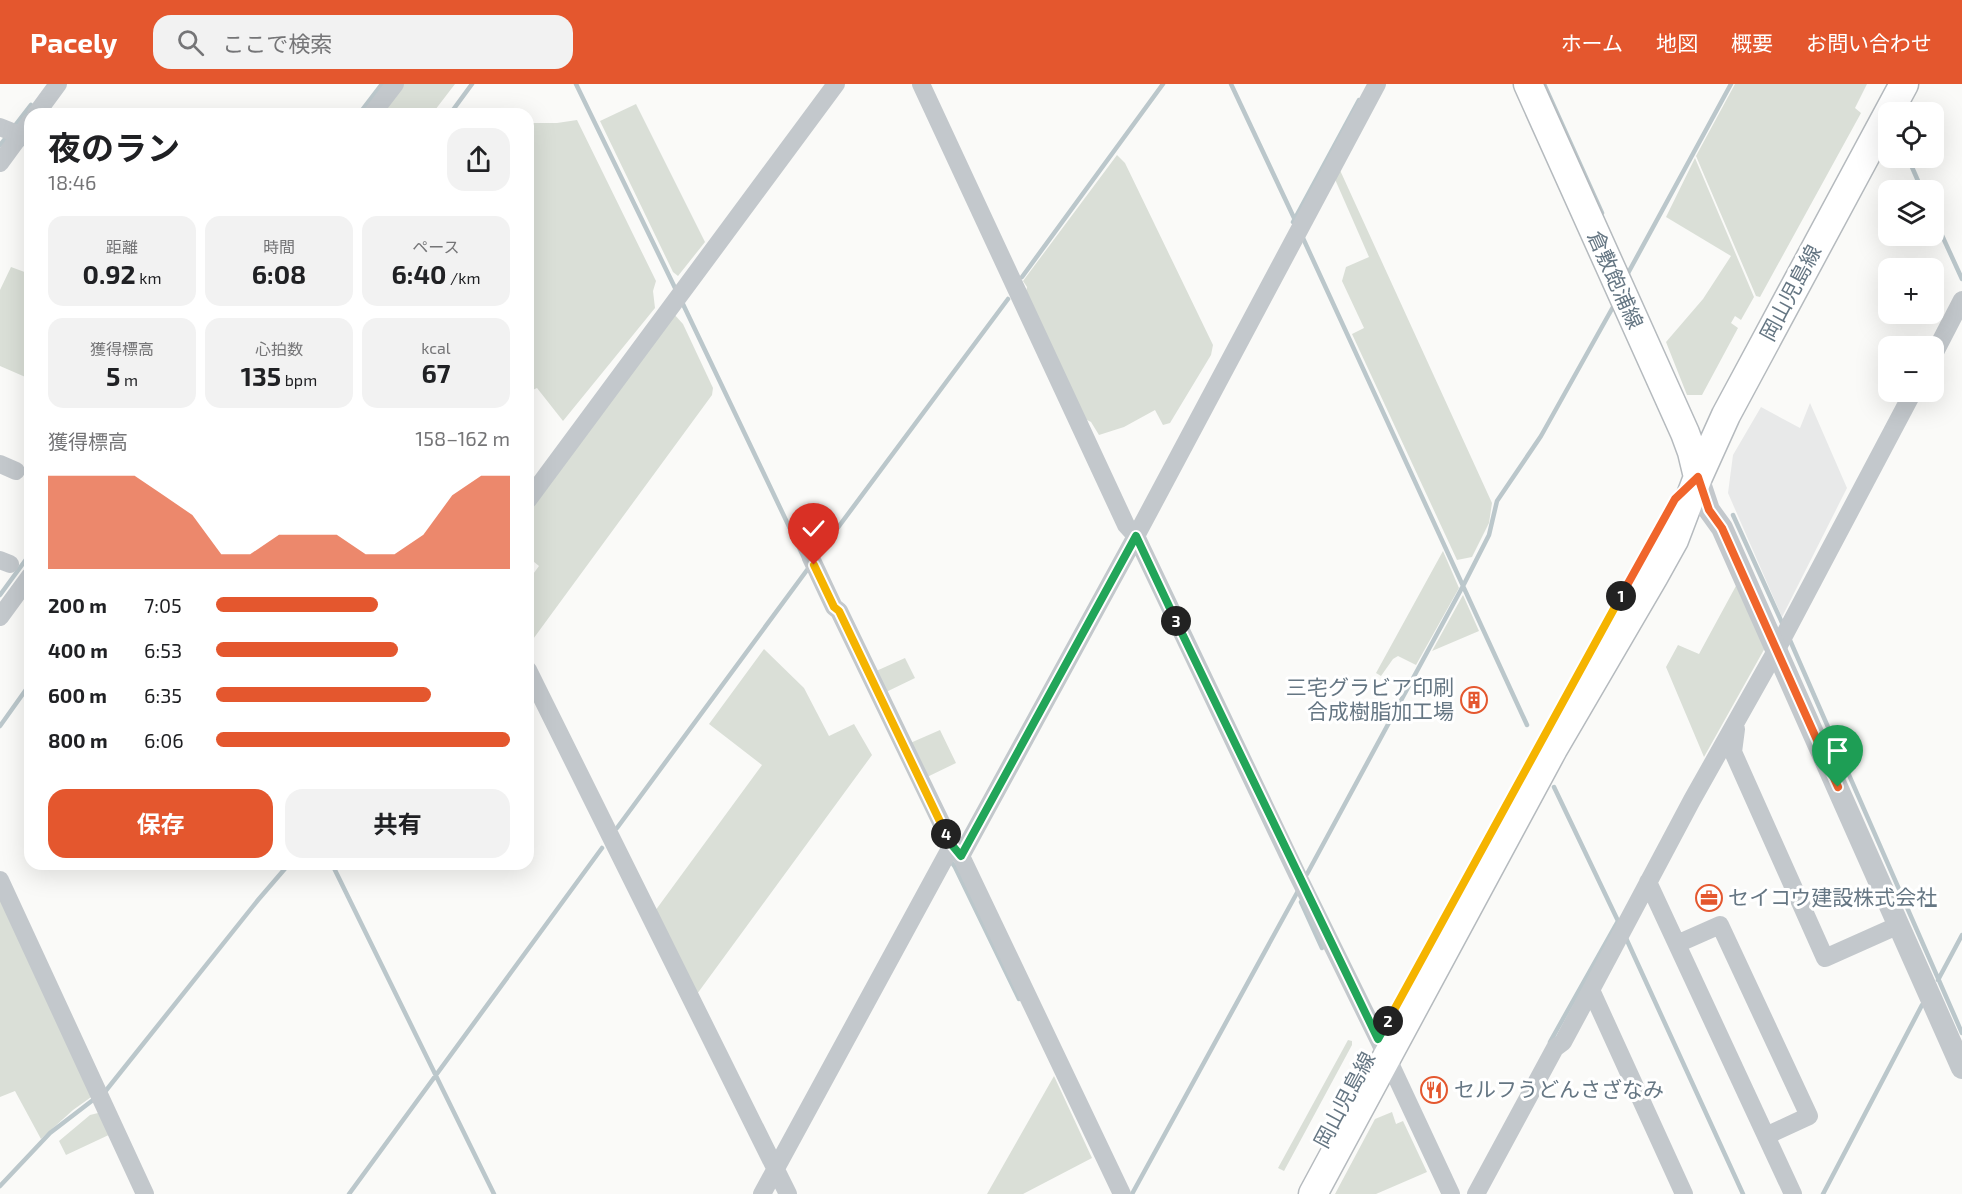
<!DOCTYPE html>
<html lang="ja">
<meta charset="utf-8">
<style>
body{margin:0;font-family:"Exo 2","Noto Sans JP",sans-serif;background:#f2f2f2;color:#202124;height:100vh;display:flex;flex-direction:column;font-size:22px;white-space:nowrap}
*{box-sizing:border-box;margin:0}
p{font-size:20px;color:#757577}
.icon{flex:none;width:33px;height:33px;fill:none;stroke:currentColor;stroke-width:2;stroke-linecap:round;stroke-linejoin:round}
.map{position:relative;flex:1;overflow:hidden}
.side{position:absolute;left:24px;top:24px;width:510px;height:762px;display:flex;flex-direction:column;background:#fff;border-radius:18px;box-shadow:0 6px 24px #0002}
.side>*{flex:none}
.fabs{position:absolute;left:1878px;top:18px;display:grid;gap:12px}
.fabs a{display:grid;place-items:center;width:66px;height:66px;border-radius:12px;background:#fff;box-shadow:0 6px 24px #0002;font-size:30px}
.pin{position:absolute;display:grid;place-items:center;width:51px;height:51px;color:#fff;margin:-62px -26px;border-radius:50% 50% 50% 0;rotate:-45deg;box-shadow:0 0 6px #0007}
.pin .icon{rotate:45deg}
.km{position:absolute;width:30px;height:30px;margin:-15px;border-radius:50%;background:#222;color:#fff;font-size:16px;line-height:30px;text-align:center}
.round{display:grid;place-items:center;flex:none;width:63px;height:63px;border-radius:18px;background:#f2f2f2}
.headline{display:flex;align-items:center;justify-content:space-between;height:102px;padding:0 24px}
h1{font-size:33px;font-weight:700;line-height:45px}
.metrics{display:grid;grid-template-columns:repeat(3,1fr);gap:9px;height:102px;padding:6px 24px}
.metrics div{display:grid;align-content:center;border-radius:15px;background:#f2f2f2;text-align:center}
.metrics b{font-size:26px;font-weight:700}
.metrics small{font-size:16px;font-weight:400}
.metrics p{font-size:16px}
.chart{height:168px;padding:12px 24px}
.chart p{display:flex;justify-content:space-between}
.chart svg{width:100%;height:108px;margin-top:6px;fill:#e4572e;opacity:.7}
.primary-button{display:flex;gap:12px;margin-top:auto;padding:12px 24px}
.primary-button a{flex:1;height:69px;border-radius:18px;background:#e4572e;color:#fff;font-size:24px;font-weight:700;line-height:69px;text-align:center}
.primary-button a+a{background:#f2f2f2;color:#202124}
ul{padding:0 24px;list-style:none;font-size:20px}
li{display:grid;grid-template-columns:96px 72px 1fr;align-items:center;height:45px}
li i{height:15px;border-radius:8px;background:#e4572e}
header{display:flex;align-items:center;gap:36px;box-sizing:border-box;height:84px;padding:0 30px;background:#e4572e;color:#fff}
header strong{font-size:28px}
nav{display:flex;gap:33px;margin-inline-start:auto;font-size:21px}
.search{width:420px;height:54px;background:#f2f2f2;display:flex;align-items:center;gap:15px;box-sizing:border-box;padding:0 21px;border-radius:18px;color:#757577;font-size:22px}
.map>svg:first-child{display:block}
.built{fill:#e8e9e9}
.green{fill:#dadfd7}
.lines{fill:none;stroke-linecap:round;stroke-linejoin:round}
.stream{stroke:#bbc7cb;stroke-width:4.5}
.primary-casing{stroke:#b5babe;stroke-width:31}
.minor{stroke:#c3c8cc;stroke-width:18}
.tertiary{stroke:#c3c8cc;stroke-width:22}
.primary{stroke:#fff;stroke-width:28}
.split-1-casing{stroke:#fff;stroke-width:12}
.split-2-casing{stroke:#fff;stroke-width:12}
.split-3-casing{stroke:#fff;stroke-width:12}
.split-4-casing{stroke:#fff;stroke-width:12}
.split-5-casing{stroke:#fff;stroke-width:12}
.split-1{stroke:#f0652b;stroke-width:8}
.split-2{stroke:#f5b400;stroke-width:8}
.split-3{stroke:#22a559;stroke-width:8}
.split-4{stroke:#22a559;stroke-width:8}
.split-5{stroke:#f5b400;stroke-width:8}
.labels{text-anchor:middle;stroke-width:6;stroke-linejoin:round;paint-order:stroke}
.street-label{font-size:21px;fill:#657683;stroke:#fff}
.poi-label{font-size:21px;fill:#657683;stroke:#fff;text-anchor:start}
</style>
<header>
<strong>Pacely</strong>
<div class="search"><svg class="icon" aria-label="search" viewBox="0 0 24 24"><circle cx="10" cy="10" r="6"/><path d="M15 15l6 6"/></svg>ここで検索</div>
<nav><a>ホーム</a><a>地図</a><a>概要</a><a>お問い合わせ</a></nav>
</header>
<div class="map">
<svg width="1962" height="1110" viewBox="0 0 1962 1110">
<rect width="100%" height="100%" fill="#fafaf8"/>
<path class="built" d="M1810,319L1847,404L1782,533L1728,409L1733,371L1761,323L1800,344Z"/>
<path class="green" d="M402,0H455L432,30H379Z
M1735,0H1867L1855,24L1861,29L1760,213L1756,212L1696,72Z
M636,20L705,158L678,192L673,188L600,37Z
M577,36L656,197L653,207L655,224L563,337L537,304L528,308V39H557Z
M1117,71L1125,79L1213,261L1211,271L1170,339L1163,341L1155,326L1124,343L1099,351L1091,338L1085,335L1026,208L1027,203L1023,197Z
M1695,74L1754,213L1741,236L1735,232L1731,239L1738,244L1702,311H1687L1666,258L1703,215L1731,172L1666,133Z
M1339,84L1492,419L1489,439L1472,473L1457,476L1352,250L1364,244L1342,197L1346,183L1369,173L1334,93Z
M11,183L30,190V295L0,282V206Z
M673,229L683,240L713,304L712,311L528,562V497L539,482L528,473V428Z
M1443,467L1459,504L1416,581L1398,572L1393,575L1381,592L1376,589Z
M1737,500L1766,562L1704,673L1666,583L1678,561L1699,570Z
M1463,511L1479,547L1432,567Z
M764,565L804,604L829,652L854,640L872,671L697,910L655,827L762,681L709,640Z
M905,574L915,594L884,609L874,588Z
M940,646L956,679L925,694L908,660Z
M0,815L94,1011L73,1026L41,1055L15,1007L0,1013Z
M1348,956L1352,957V961L1284,1087L1278,1084Z
M1054,992L1092,1074L1023,1110H987Z
M1392,1028L1396,1040L1403,1037L1427,1088L1376,1110H1335L1375,1035Z
M98,1029L113,1049L66,1071L59,1057L90,1031Z"/>
<g class="lines">
<path class="stream" d="M576,0L677,208
M1231,0L1295,136
M1544,0L1602,129
M359,30L382,0
M450,30L472,0
M14,43L31,21
M0,61L9,50
M1908,74L1922,106
M1934,134L1962,195
M1293,138L1359,16
M1302,152L1527,641
M1627,191L1731,0
M1022,193L1163,0
M681,216L805,476
M1733,431L1783,541
M816,473L1008,215
M0,511L30,470
M1789,554L1962,949
M0,642L30,600
M1554,703L1619,839
M617,744L810,482
M950,776L955,783L1019,915
M332,780L494,1110
M1307,790L1463,502L1489,451L1497,417L1541,352L1613,223
M1301,818L1322,864
M1625,852L1743,1110
M1938,896L1962,851
M1550,958L1618,837
M104,1009L258,816L289,780
M0,1102L50,1049L93,1016
M349,1110L602,764
M1132,1110L1298,807
M1823,1110L1922,921"/>
<defs>
<path id="primary" d="M1528,0L1685,349L1692,368L1698,393
M1313,1110L1553,665L1654,492L1674,456L1698,393L1726,331L1904,0"/>
</defs>
<use href="#primary" class="primary-casing"/>
<path class="minor" d="M921,0L1126,441L1136,452L1297,790L1387,973L1451,1110
M36,30L58,0
M372,30L395,0
M0,43L30,55
M0,79L30,38
M1934,270L1962,216
M0,380L16,387
M528,416L836,0
M811,474L834,523L839,527L952,761L961,772L1122,1110
M0,476L10,480
M0,533L30,492
M528,586L788,1110
M1736,645L1733,668L1825,874L1899,841
M961,772L1136,452L1377,0
M0,796L145,1110
M1648,798L1793,1110
M1677,860L1720,841L1809,1032L1766,1052
M1591,906L1684,1110
M762,1110L952,761
M1476,1110L1555,964L1563,958L1591,906L1692,716L1777,565L1913,308"/>
<path class="tertiary" d="M1698,393L1709,426L1722,444L1962,984"/>
<use href="#primary" class="primary"/>
</g>
<g class="lines">
<defs>
<path id="split-1" d="M1621,512L1675,415L1698,393L1709,426L1722,444L1838,703"/>
<path id="split-2" d="M1388,937L1621,512"/>
<path id="split-3" d="M1176,537L1378,955L1388,937"/>
<path id="split-4" d="M946,750L952,761L961,772L1136,452L1176,537"/>
<path id="split-5" d="M814,481L834,523L839,527L946,750"/>
</defs>
<use href="#split-1" class="split-1-casing"/>
<use href="#split-2" class="split-2-casing"/>
<use href="#split-3" class="split-3-casing"/>
<use href="#split-4" class="split-4-casing"/>
<use href="#split-5" class="split-5-casing"/>
<use href="#split-1" class="split-1"/>
<use href="#split-2" class="split-2"/>
<use href="#split-3" class="split-3"/>
<use href="#split-4" class="split-4"/>
<use href="#split-5" class="split-5"/>
</g>
<defs>
<symbol id="building-ring" viewBox="-11 -11 22 22"><circle r="9.5" fill="#fff" stroke="#e4572e" stroke-width="1.5"/><path d="M-4-6H4V6H1V3H-1V6H-4ZM-2.5-4.3h1.7v1.8h-1.7ZM.8-4.3h1.7v1.8H.8ZM-2.5-1h1.7V.8h-1.7ZM.8-1h1.7V.8H.8Z" fill="#e4572e"/></symbol>
<symbol id="office-ring" viewBox="-11 -11 22 22"><circle r="9.5" fill="#fff" stroke="#e4572e" stroke-width="1.5"/><path d="M-6-3h4V-5.5h4V-3h4V5H-6ZM-1-4.5V-3h2v-1.5ZM-6 0V1H6V0Z" fill="#e4572e"/></symbol>
<symbol id="restaurant-ring" viewBox="-11 -11 22 22"><circle r="9.5" fill="#fff" stroke="#e4572e" stroke-width="1.5"/><path d="M-5-6h1v4h1v-4h1v4h1v-4h1v5L-1.5 .5V6h-2V.5L-5-1ZM5-6V6H3V1.5H1.5Q1.5-4 5-6Z" fill="#e4572e"/></symbol>
</defs>
<g fill-rule="evenodd">
<use href="#building-ring" x="1459" y="601" width="30" height="30"/>
<use href="#office-ring" x="1694" y="799" width="30" height="30"/>
<use href="#restaurant-ring" x="1419" y="991" width="30" height="30"/>
</g>
<g class="labels">
<g class="street-label">
<text transform="translate(1615 196) rotate(66)" y="7">倉敷飽浦線</text>
<text transform="translate(1791 209) rotate(-62)" y="7">岡山児島線</text>
<text transform="translate(1345 1016) rotate(-62)" y="7">岡山児島線</text>
</g>
<g class="poi-label">
<text x="1454" y="611" text-anchor="end">三宅グラビア印刷<tspan x="1454" dy="24">合成樹脂加工場</tspan></text>
<text x="1728" y="821">セイコウ建設株式会社</text>
<text x="1454" y="1013">セルフうどんさざなみ</text>
</g>
</g>
</svg>
<div class="fabs">
<a><svg class="icon" aria-label="locate" viewBox="0 0 24 24"><circle cx="12" cy="12" r="6"/><path d="M12 2v4M12 18v4M2 12h4M18 12h4"/></svg></a>
<a><svg class="icon" aria-label="layers" viewBox="0 0 24 24"><path d="M12 4l9 5-9 5-9-5zM3 14l9 5 9-5"/></svg></a>
<a>+</a>
<a>−</a>
</div>
<div class="pin" style="left:1838px;top:703px;background:#1e9e55"><svg class="icon" aria-label="arrive" viewBox="0 0 24 24"><path d="M6 21V4h12l-3 4 3 4H6"/></svg></div>
<div class="pin" style="left:814px;top:481px;background:#d93025"><svg class="icon" aria-label="check" viewBox="0 0 24 24"><path d="M5 12l5 5 9-10"/></svg></div>
<b class="km" style="left:1621px;top:512px">1</b>
<b class="km" style="left:1388px;top:937px">2</b>
<b class="km" style="left:1176px;top:537px">3</b>
<b class="km" style="left:946px;top:750px">4</b>
<section class="side">
<div class="headline"><div><h1>夜のラン</h1><p>18:46</p></div><a class="round"><svg class="icon" aria-label="share" viewBox="0 0 24 24"><path d="M12 15V3M7 8l5-5 5 5M5 13v7h14v-7"/></svg></a></div>
<div class="metrics">
<div><p>距離</p><b>0.92<small> km</small></b></div>
<div><p>時間</p><b>6:08</b></div>
<div><p>ペース</p><b>6:40<small> /km</small></b></div>
</div>
<div class="metrics">
<div><p>獲得標高</p><b>5<small> m</small></b></div>
<div><p>心拍数</p><b>135<small> bpm</small></b></div>
<div><p>kcal</p><b>67</b></div>
</div>
<div class="chart"><p><span>獲得標高</span>158–162 m</p>
<svg viewBox="0 0 160 44" preserveAspectRatio="none"><path d="M0 44V6L10 6L20 6L30 6L40 14L50 22L60 38L70 38L80 30L90 30L100 30L110 38L120 38L130 30L140 14L150 6L160 6V44z"/></svg>
</div>
<ul>
<li><b>200 m</b>7:05<i style="width:55%"></i></li>
<li><b>400 m</b>6:53<i style="width:62%"></i></li>
<li><b>600 m</b>6:35<i style="width:73%"></i></li>
<li><b>800 m</b>6:06<i style="width:100%"></i></li>
</ul>
<div class="primary-button"><a>保存</a><a>共有</a></div>
</section>
</div>
